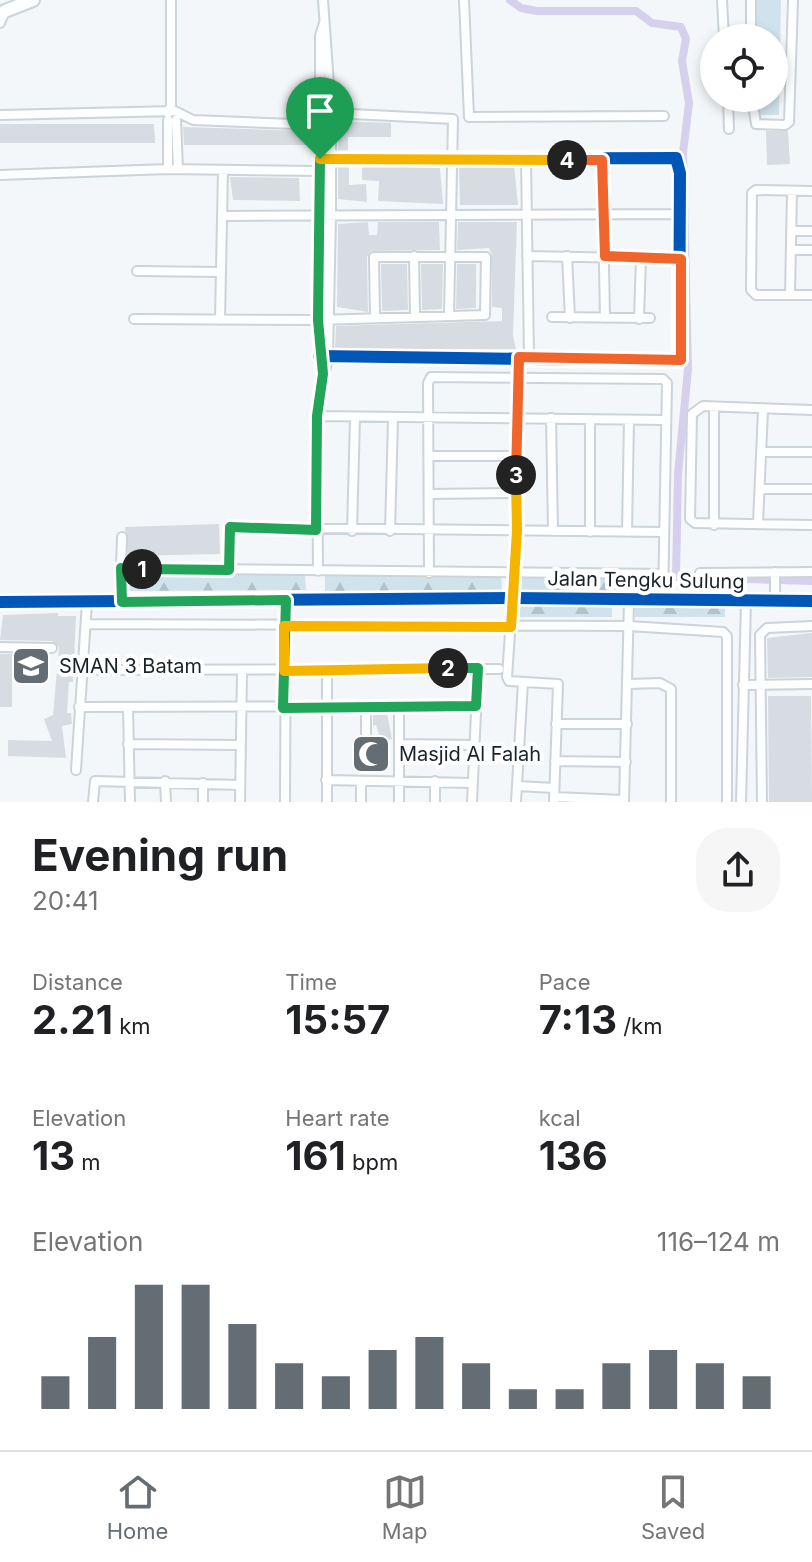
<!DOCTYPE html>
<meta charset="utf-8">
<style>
body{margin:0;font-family:Inter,sans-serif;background:#f6f6f6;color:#202124;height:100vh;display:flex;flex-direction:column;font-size:30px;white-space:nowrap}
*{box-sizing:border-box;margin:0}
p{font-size:26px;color:#757577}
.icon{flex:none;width:44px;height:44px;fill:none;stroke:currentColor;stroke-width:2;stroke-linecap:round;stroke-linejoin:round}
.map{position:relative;height:802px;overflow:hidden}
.details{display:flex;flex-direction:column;background:#fff;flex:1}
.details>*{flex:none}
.buttons{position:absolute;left:700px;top:24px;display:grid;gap:16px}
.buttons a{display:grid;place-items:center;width:88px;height:88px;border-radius:50%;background:#fff;box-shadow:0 4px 12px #0003;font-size:40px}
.pin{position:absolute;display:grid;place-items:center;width:68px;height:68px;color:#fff;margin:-82px -34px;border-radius:50% 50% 50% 0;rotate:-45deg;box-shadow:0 0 8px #0007}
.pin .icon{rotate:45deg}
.km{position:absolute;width:40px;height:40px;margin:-20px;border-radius:50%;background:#222;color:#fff;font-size:22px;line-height:40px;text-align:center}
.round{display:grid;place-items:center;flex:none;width:84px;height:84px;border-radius:32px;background:#f6f6f6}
.head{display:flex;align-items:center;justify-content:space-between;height:136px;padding:0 32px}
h1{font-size:44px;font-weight:700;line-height:60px}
.stats{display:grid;grid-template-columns:repeat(3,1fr);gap:12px;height:136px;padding:8px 32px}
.stats div{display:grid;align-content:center}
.stats b{font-size:40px;font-weight:700}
.stats small{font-size:22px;font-weight:400}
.stats p{font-size:22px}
.chart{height:224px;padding:16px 32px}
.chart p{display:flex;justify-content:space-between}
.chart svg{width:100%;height:144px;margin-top:8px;stroke:#646d73;stroke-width:6}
.tabs{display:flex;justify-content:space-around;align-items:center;height:112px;border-top:2px solid #e0e0e0;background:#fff;font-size:22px;color:#757577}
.tabs a{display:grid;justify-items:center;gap:4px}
.tabs .active{color:#646d73}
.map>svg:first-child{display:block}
.green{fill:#d0e3ed}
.forest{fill:url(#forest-firs)}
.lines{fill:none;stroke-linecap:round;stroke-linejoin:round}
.canal{stroke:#d6d0ed;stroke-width:8}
.building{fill:#d7dce2}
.minor-casing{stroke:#cbd4d8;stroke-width:12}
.highway-casing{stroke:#cbd4d8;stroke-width:16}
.minor{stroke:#fdfefe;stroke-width:8}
.highway{stroke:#fdfefe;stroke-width:12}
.cycleway-casing{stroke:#fff;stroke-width:17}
.cycleway{stroke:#0057b8;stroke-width:12}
.split-1-casing{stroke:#fff;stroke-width:16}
.split-2-casing{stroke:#fff;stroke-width:16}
.split-3-casing{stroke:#fff;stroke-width:16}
.split-4-casing{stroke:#fff;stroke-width:16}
.split-5-casing{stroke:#fff;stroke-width:16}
.split-1{stroke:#22a559;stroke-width:10}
.split-2{stroke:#22a559;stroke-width:10}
.split-3{stroke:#f5b400;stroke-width:10}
.split-4{stroke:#f0652b;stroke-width:10}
.split-5{stroke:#f5b400;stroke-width:10}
.labels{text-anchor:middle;stroke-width:8;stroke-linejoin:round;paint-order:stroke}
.street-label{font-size:20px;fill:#16232a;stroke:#fff}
.poi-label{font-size:20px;fill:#16232a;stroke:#fff;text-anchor:start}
</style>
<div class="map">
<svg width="812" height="802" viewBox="0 0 812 802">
<defs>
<pattern id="forest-firs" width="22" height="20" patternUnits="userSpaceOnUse" patternTransform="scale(2)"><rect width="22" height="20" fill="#d0e3ed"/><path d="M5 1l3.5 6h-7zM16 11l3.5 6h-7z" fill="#b2c2cb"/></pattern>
</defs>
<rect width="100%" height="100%" fill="#f4f7fa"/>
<path class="green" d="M753,0H781L779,115H753V98H774V38H753Z"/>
<path class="forest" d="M305,573L306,590L127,591V575Z
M501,575L502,590L325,591V576Z
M519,575H651V590L519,591Z
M612,602V617H514V603Z
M725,605V617H635V606Z"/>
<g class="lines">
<path class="canal" d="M510,0L521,8L537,11H636L652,23L681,27L686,39L682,61L689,103L683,153L688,369L678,474L676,577L812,581"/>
</g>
<path class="building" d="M338,121L391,123V137H348V151L338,152Z
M0,124H154L155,143H0Z
M183,127L306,131V145H184Z
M766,131H788L790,164L767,165Z
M514,165L518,205H460L459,166Z
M338,166H349V185L366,184L367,202L338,199Z
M362,166L440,168L443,204L378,201L379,181L362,180Z
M230,177L299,178L300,201L233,200Z
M368,222L369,235H377L378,222H439L440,250L371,251L367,257L368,312L337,307L338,224Z
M458,222H517L513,336L516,349H335L336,326L502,321V308L492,307V254L489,248L457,250Z
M381,264H407L408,310L382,311Z
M421,264H443L442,309L422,310Z
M457,264H476V308L456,309Z
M219,524L220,554L128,556L125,527Z
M58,613V616H76L73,682H69L67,713H71L72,724L62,726L66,758L8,756V740L52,741L44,719L53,715L59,647L52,641L0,640L3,615Z
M812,633V677L768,678L767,638Z
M0,654H12V707H0Z
M768,696H811L812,802H769Z
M373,713H387L392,739L380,743L387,762L365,770L356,747L380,737L376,725L373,726Z"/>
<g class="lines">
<defs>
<path id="minor" d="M464,0L469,117L664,116
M722,0L724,38
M751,0V38
M0,23L5,11
M728,98L729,129
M752,98L756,124L785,125L789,122L793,0
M168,113L171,105V0
M331,113L453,119L449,316
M0,115L175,111L193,120L321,125
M168,120V169
M176,120L178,169
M526,160L529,357
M602,160L605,318
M0,175L168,169L320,171
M812,191L756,190L752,193L751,290L756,295H812
M224,216L680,214
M791,231H812
M791,250H812
M414,256L415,317
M527,256L681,259
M567,256L570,318
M137,271L221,272
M790,295L792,191
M552,317L650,318
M134,319L318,320L485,315L486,257H374L375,317
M639,319L641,257
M220,320L223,170
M319,356L679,361L680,173L676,158L320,159
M519,357L517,531L507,677L509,681L558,684L554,802
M320,360V36L324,23
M714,407V525
M812,410L703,406L692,414L690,519L695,523L812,525
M317,416L665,420
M551,418L553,531
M761,452H812
M430,456H517
M760,489H812
M429,494L516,493
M758,523L763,410
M352,531L355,418
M390,531L393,419
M590,532V419
M627,532L629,420
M121,568L122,537
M229,570L230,527L664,532
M318,571L317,416L328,356L331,216V113L323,0
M775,572V602
M429,573L428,383L431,377L663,379L667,383L663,601
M700,601V573L812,572
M0,602L513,598L812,601
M122,602L121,568L664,574
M86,624L629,626L723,632L727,636V802
M0,647L52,648
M327,669V802
M82,670L499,669
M628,684L660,683L671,689V802
M743,685L812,684
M399,705V802
M79,707L476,706
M128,707L130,802
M556,724H627
M366,738V708
M128,744L239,745
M399,744L473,745
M555,761L626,762
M76,770L87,602
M326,780L473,783
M165,781L166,802
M361,782V802
M203,783V802
M518,786L554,788
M554,797L624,800
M93,802L95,781L240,785
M240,802L242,671
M285,802L286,600
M435,802V781
M472,802L478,668
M516,802L523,682
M624,802L629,601
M741,802L746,602
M762,802L760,635L767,628L812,626"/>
<path id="highway" d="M5,11L33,0"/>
</defs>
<use href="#minor" class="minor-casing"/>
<use href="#highway" class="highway-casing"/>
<use href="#minor" class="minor"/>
<use href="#highway" class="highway"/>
<defs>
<path id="cycleway" d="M319,356L679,361L680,173L676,158L320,159
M0,602L513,598L812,601"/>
</defs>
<use href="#cycleway" class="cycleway-casing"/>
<use href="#cycleway" class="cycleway"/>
</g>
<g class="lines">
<defs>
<path id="split-1" d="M142,569L229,570L230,527L316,530L317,416L323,374L318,320L320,159"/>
<path id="split-2" d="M142,569L121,568L122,602L286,600L283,708L476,706L478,668H448"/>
<path id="split-3" d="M448,668L284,671V626L511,627L517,531L516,475"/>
<path id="split-4" d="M516,475L519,357L681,360V259L605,256L602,160H567"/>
<path id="split-5" d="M320,159L567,160"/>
</defs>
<use href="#split-1" class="split-1-casing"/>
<use href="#split-2" class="split-2-casing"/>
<use href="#split-3" class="split-3-casing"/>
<use href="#split-4" class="split-4-casing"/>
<use href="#split-5" class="split-5-casing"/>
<use href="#split-1" class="split-1"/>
<use href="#split-2" class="split-2"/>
<use href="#split-3" class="split-3"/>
<use href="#split-4" class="split-4"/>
<use href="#split-5" class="split-5"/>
</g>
<defs>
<symbol id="school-square" viewBox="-11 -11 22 22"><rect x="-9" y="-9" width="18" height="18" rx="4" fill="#646d73" stroke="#fff"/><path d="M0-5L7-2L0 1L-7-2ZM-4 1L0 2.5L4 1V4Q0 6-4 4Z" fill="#fff"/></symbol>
<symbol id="mosque-square" viewBox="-11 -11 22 22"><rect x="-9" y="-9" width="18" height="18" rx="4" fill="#646d73" stroke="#fff"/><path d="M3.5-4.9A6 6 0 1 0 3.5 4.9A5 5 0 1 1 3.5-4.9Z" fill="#fff"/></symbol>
</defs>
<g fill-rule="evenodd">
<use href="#school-square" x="9" y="644" width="44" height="44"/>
<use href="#mosque-square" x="349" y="732" width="44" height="44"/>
</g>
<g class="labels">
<g class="street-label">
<text transform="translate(646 580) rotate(1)" y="7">Jalan Tengku Sulung</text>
</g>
<g class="poi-label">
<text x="59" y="673">SMAN 3 Batam</text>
<text x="399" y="761">Masjid Al Falah</text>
</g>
</g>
</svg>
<div class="buttons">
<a><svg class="icon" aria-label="locate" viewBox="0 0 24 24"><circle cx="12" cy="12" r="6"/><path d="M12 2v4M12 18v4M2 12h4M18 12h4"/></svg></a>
</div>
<div class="pin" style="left:320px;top:159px;background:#1e9e55"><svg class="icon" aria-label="arrive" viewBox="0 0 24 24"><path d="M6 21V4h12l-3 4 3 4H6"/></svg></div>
<b class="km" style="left:142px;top:569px">1</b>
<b class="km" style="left:448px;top:668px">2</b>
<b class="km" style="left:516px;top:475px">3</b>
<b class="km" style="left:567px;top:160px">4</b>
</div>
<section class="details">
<div class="head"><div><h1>Evening run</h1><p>20:41</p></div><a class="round"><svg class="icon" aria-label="share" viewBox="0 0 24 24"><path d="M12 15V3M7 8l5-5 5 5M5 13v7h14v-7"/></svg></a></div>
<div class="stats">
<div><p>Distance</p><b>2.21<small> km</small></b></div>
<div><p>Time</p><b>15:57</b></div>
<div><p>Pace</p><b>7:13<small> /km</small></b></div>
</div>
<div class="stats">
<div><p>Elevation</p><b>13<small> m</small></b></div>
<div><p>Heart rate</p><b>161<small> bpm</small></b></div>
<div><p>kcal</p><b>136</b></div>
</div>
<div class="chart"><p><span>Elevation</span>116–124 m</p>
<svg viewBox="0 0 160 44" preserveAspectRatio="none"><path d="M5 44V34M15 44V22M25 44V6M35 44V6M45 44V18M55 44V30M65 44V34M75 44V26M85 44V22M95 44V30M105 44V38M115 44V38M125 44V30M135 44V26M145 44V30M155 44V34"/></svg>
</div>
</section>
<nav class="tabs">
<a class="active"><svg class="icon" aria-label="home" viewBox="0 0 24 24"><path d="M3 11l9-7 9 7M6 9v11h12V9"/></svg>Home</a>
<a><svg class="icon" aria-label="map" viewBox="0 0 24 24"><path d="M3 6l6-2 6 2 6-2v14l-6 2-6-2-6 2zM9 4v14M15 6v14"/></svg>Map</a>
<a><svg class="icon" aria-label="saved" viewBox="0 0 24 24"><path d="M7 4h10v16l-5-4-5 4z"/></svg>Saved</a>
</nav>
